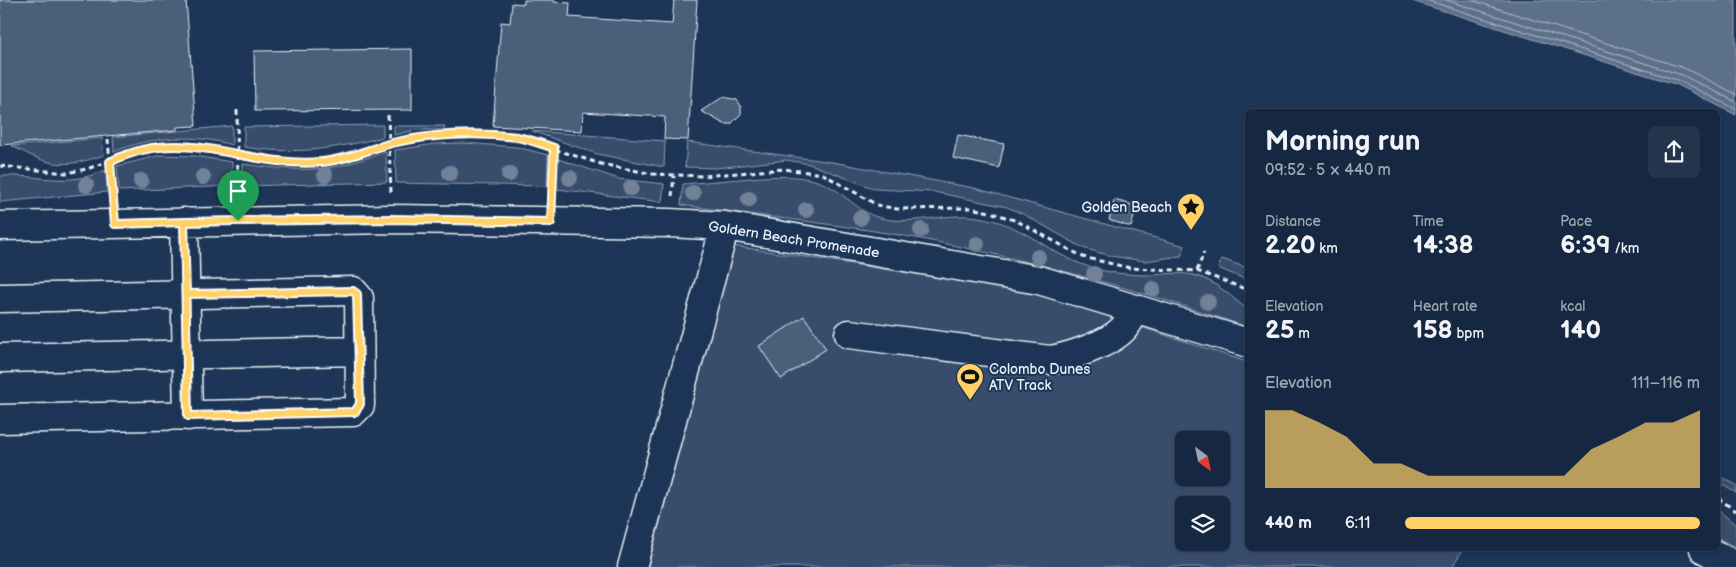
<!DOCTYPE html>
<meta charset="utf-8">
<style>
body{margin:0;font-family:"Balsamiq Sans",sans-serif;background:#23344c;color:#f1f3f6;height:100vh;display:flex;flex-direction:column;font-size:19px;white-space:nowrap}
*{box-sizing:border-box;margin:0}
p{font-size:16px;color:#9ea6b1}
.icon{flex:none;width:28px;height:28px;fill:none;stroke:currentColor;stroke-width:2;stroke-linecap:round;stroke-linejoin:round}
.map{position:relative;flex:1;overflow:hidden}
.sheet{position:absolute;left:1245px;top:109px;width:475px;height:442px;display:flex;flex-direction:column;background:#162841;border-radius:8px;box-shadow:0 1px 4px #0004,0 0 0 1px #35445a}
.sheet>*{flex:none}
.needle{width:32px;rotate:147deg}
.tools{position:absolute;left:1175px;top:431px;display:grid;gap:10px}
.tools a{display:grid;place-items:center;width:55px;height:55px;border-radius:8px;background:#162841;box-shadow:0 1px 4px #0004,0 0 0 1px #35445a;font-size:25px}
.pin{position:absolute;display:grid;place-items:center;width:42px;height:42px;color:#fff;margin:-51px -21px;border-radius:50% 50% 50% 0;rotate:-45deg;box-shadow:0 0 5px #0007}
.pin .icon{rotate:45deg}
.round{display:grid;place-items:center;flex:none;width:52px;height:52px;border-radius:8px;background:#23344c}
.overview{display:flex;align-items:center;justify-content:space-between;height:85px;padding:0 20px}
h1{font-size:28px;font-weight:700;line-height:38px}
.stats{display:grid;grid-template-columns:repeat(3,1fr);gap:8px;height:85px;padding:5px 20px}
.stats div{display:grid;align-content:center}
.stats b{font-size:25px;font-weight:700}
.stats small{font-size:14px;font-weight:400}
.stats p{font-size:14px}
.chart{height:140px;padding:10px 20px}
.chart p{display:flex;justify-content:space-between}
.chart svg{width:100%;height:90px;margin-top:5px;fill:#ffd166;opacity:.7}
ul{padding:0 20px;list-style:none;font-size:16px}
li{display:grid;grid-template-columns:80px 60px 1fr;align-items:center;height:38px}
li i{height:12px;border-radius:6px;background:#ffd166}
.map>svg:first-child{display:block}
.green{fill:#374d6c;stroke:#909fb2;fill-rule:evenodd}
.water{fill:#5d7089;stroke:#95a4b5}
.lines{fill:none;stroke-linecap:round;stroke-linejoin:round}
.shore{stroke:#b0bdcc;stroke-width:1}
.building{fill:#495e7a;stroke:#e8f1f8}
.minor-casing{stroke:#e8f1f8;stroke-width:31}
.path{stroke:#e8f1f8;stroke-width:3;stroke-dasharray:5 4;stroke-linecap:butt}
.minor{stroke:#1d3557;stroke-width:28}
.tree{fill:#708198}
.route-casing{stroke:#fff;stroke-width:10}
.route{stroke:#ffd166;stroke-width:6}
.labels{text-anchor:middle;stroke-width:4;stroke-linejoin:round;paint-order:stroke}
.poi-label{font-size:14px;fill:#e8f1f8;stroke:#1d3557;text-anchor:end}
.street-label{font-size:14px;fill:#e8f1f8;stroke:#1d3557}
</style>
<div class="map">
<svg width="1736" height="567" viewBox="0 0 1736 567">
<rect width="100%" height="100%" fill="#1d3557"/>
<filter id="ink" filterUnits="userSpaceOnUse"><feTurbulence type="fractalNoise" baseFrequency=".02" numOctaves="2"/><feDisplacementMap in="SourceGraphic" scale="10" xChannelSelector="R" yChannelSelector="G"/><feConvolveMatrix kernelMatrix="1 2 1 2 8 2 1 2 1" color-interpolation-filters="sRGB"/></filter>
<g filter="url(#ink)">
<path class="green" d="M383,125V137C336,149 292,155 244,147V127Z
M232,126V145C194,134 151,136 114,152L113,137Z
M394,126H445L444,130H416L394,135Z
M532,131L665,141L664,167L597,154Z
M102,138L104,155C62,169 50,166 12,146Z
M687,142L832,162L974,188L1185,246L1181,256L1145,261L1111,256L1083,248L1023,214L1007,207L934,192L875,189L810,164L786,160L716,168L685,167Z
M464,143L517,147L548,155L547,186L396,183L395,150L435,144Z
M386,152L387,182L243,186V164C273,168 303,172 333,167C351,164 368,157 386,152Z
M161,155L195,156L232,162V186L119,191L117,166Z
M558,159L619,179L664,184L662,202L557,189Z
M106,170L107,192L0,202V176C41,174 65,188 106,170Z
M762,177C784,176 808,175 829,186C846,195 858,211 877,217C910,227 944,212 978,217C1023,224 1042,249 1081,264C1104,273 1127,275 1152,275C1165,274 1179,272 1193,275C1215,280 1230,296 1247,309V327C1134,288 1018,256 899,235C827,223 754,215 681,205L683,184Z
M733,246L1035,292L1247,362L1248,549H1463L1452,567H648ZM1184,440H1221V478H1184ZM1184,505H1221V542H1184Z
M1222,259L1247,268V280L1218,268Z
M1718,475L1736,485V493L1718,482Z
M1718,510L1736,525V548L1718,538Z"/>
<path class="water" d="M1409,0H1736V115L1678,85Z"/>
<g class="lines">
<path class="shore" d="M1426,0L1680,81L1736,109
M1446,0L1682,75L1736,102
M1471,0L1684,68L1736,94"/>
</g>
<path class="building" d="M0,0H186L196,126L177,127V130L0,145Z
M524,0H554V2L570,3L569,17L672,24L674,0H697L688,140L664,139L665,117L583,112L582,131L493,126L501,22L510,23L512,3L524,4Z
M412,49V110L255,111L254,51Z
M723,97L737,100L741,106V114L731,124H724L701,111Z
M958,135L1004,144L999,168L953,158Z
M1114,200L1137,206L1131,227L1109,220Z
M804,316L826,349L781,379L759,346Z"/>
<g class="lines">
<defs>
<path id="minor" d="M184,222L188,416
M0,226L393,219L669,223L725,226L1039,280L1248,343
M0,298L353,291L359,298L360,405L353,412L0,419
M849,334L1050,360C1070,357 1109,344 1123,329C1128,324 1132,316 1136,309
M0,358L359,351
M1704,549L1736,566
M632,567L725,226"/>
</defs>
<use href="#minor" class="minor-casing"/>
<path class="path" d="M237,110L238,195
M388,115L391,192
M108,139L113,198
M0,166L66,173L87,169L145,148L167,145L205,147L256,159L278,162H324L409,139L464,135L519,138L601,164L653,174L702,176L784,169L823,174L877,205L897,209L970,208L990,212L1017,221L1083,257L1130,268L1197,271L1248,290
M552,194L554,148
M672,196L674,176
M1197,271L1204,252
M1718,498L1736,511"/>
<use href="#minor" class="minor"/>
</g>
<g class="tree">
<circle cx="450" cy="173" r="8"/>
<circle cx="509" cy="174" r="8"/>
<circle cx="325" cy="175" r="8"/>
<circle cx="203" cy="177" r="8"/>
<circle cx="570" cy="178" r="8"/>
<circle cx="141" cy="181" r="8"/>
<circle cx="86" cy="185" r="8"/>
<circle cx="631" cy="188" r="8"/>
<circle cx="693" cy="193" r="8"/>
<circle cx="749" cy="199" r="8"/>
<circle cx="806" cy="210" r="8"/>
<circle cx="860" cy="218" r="8"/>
<circle cx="921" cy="230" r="8"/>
<circle cx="977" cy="244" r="8"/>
<circle cx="1038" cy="257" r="8"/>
<circle cx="1094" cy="274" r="8"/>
<circle cx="1153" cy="289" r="8"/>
<circle cx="1208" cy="302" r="8"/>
</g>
</g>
<g class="lines" filter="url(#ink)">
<defs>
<path id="route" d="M238,221L184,222L188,416L355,412L360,404L357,294L353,291L186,294L184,222L115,224L110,162C188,123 243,169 322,162C346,160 369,149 392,143C431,134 477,132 517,137C529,139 542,144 554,148L551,222L392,219L238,221"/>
</defs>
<use href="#route" class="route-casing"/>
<use href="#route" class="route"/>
</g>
<defs>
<symbol id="sight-pin" viewBox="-11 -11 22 30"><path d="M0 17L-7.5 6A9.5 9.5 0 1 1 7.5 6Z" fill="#ffd166" stroke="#1d3557"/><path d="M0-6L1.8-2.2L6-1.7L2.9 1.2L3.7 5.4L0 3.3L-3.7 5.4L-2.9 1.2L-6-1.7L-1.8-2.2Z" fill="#111"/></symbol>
<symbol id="stadium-pin" viewBox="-11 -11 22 30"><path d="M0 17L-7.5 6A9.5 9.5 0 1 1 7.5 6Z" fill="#ffd166" stroke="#1d3557"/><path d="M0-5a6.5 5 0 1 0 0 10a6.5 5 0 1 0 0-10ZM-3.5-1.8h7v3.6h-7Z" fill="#111"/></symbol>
</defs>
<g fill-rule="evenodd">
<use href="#sight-pin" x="1175" y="191" width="32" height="43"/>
<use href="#stadium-pin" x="954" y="361" width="32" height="43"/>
</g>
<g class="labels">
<g class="poi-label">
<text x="1172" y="212">Golden Beach</text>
<text x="989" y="374" text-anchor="start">Colombo Dunes<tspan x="989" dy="16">ATV Track</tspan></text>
</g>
<g class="street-label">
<text transform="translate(794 239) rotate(9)" y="5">Goldern Beach Promenade</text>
</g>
</g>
</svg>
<div class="tools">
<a><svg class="needle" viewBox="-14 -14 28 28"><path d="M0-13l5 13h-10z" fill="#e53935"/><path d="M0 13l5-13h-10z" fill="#9ea6b1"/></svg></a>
<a><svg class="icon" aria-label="layers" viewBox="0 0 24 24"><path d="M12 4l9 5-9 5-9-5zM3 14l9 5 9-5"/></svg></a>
</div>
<div class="pin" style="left:238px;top:221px;background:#1e9e55"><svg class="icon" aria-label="arrive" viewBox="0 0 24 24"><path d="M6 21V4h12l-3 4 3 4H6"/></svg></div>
<section class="sheet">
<div class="overview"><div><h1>Morning run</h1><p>09:52 · 5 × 440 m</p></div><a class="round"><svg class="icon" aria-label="share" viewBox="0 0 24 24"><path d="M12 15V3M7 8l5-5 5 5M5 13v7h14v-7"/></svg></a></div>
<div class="stats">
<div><p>Distance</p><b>2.20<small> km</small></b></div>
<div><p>Time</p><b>14:38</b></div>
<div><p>Pace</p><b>6:39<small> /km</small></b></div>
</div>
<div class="stats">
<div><p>Elevation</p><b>25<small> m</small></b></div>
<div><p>Heart rate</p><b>158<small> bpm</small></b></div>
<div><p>kcal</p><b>140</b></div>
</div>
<div class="chart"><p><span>Elevation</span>111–116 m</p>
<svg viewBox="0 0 160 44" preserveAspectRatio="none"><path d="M0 44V6L10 6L20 12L30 19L40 32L50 32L60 38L70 38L80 38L90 38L100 38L110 38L120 25L130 19L140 12L150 12L160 6V44z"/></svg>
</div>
<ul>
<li><b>440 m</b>6:11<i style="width:100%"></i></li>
</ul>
</section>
</div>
